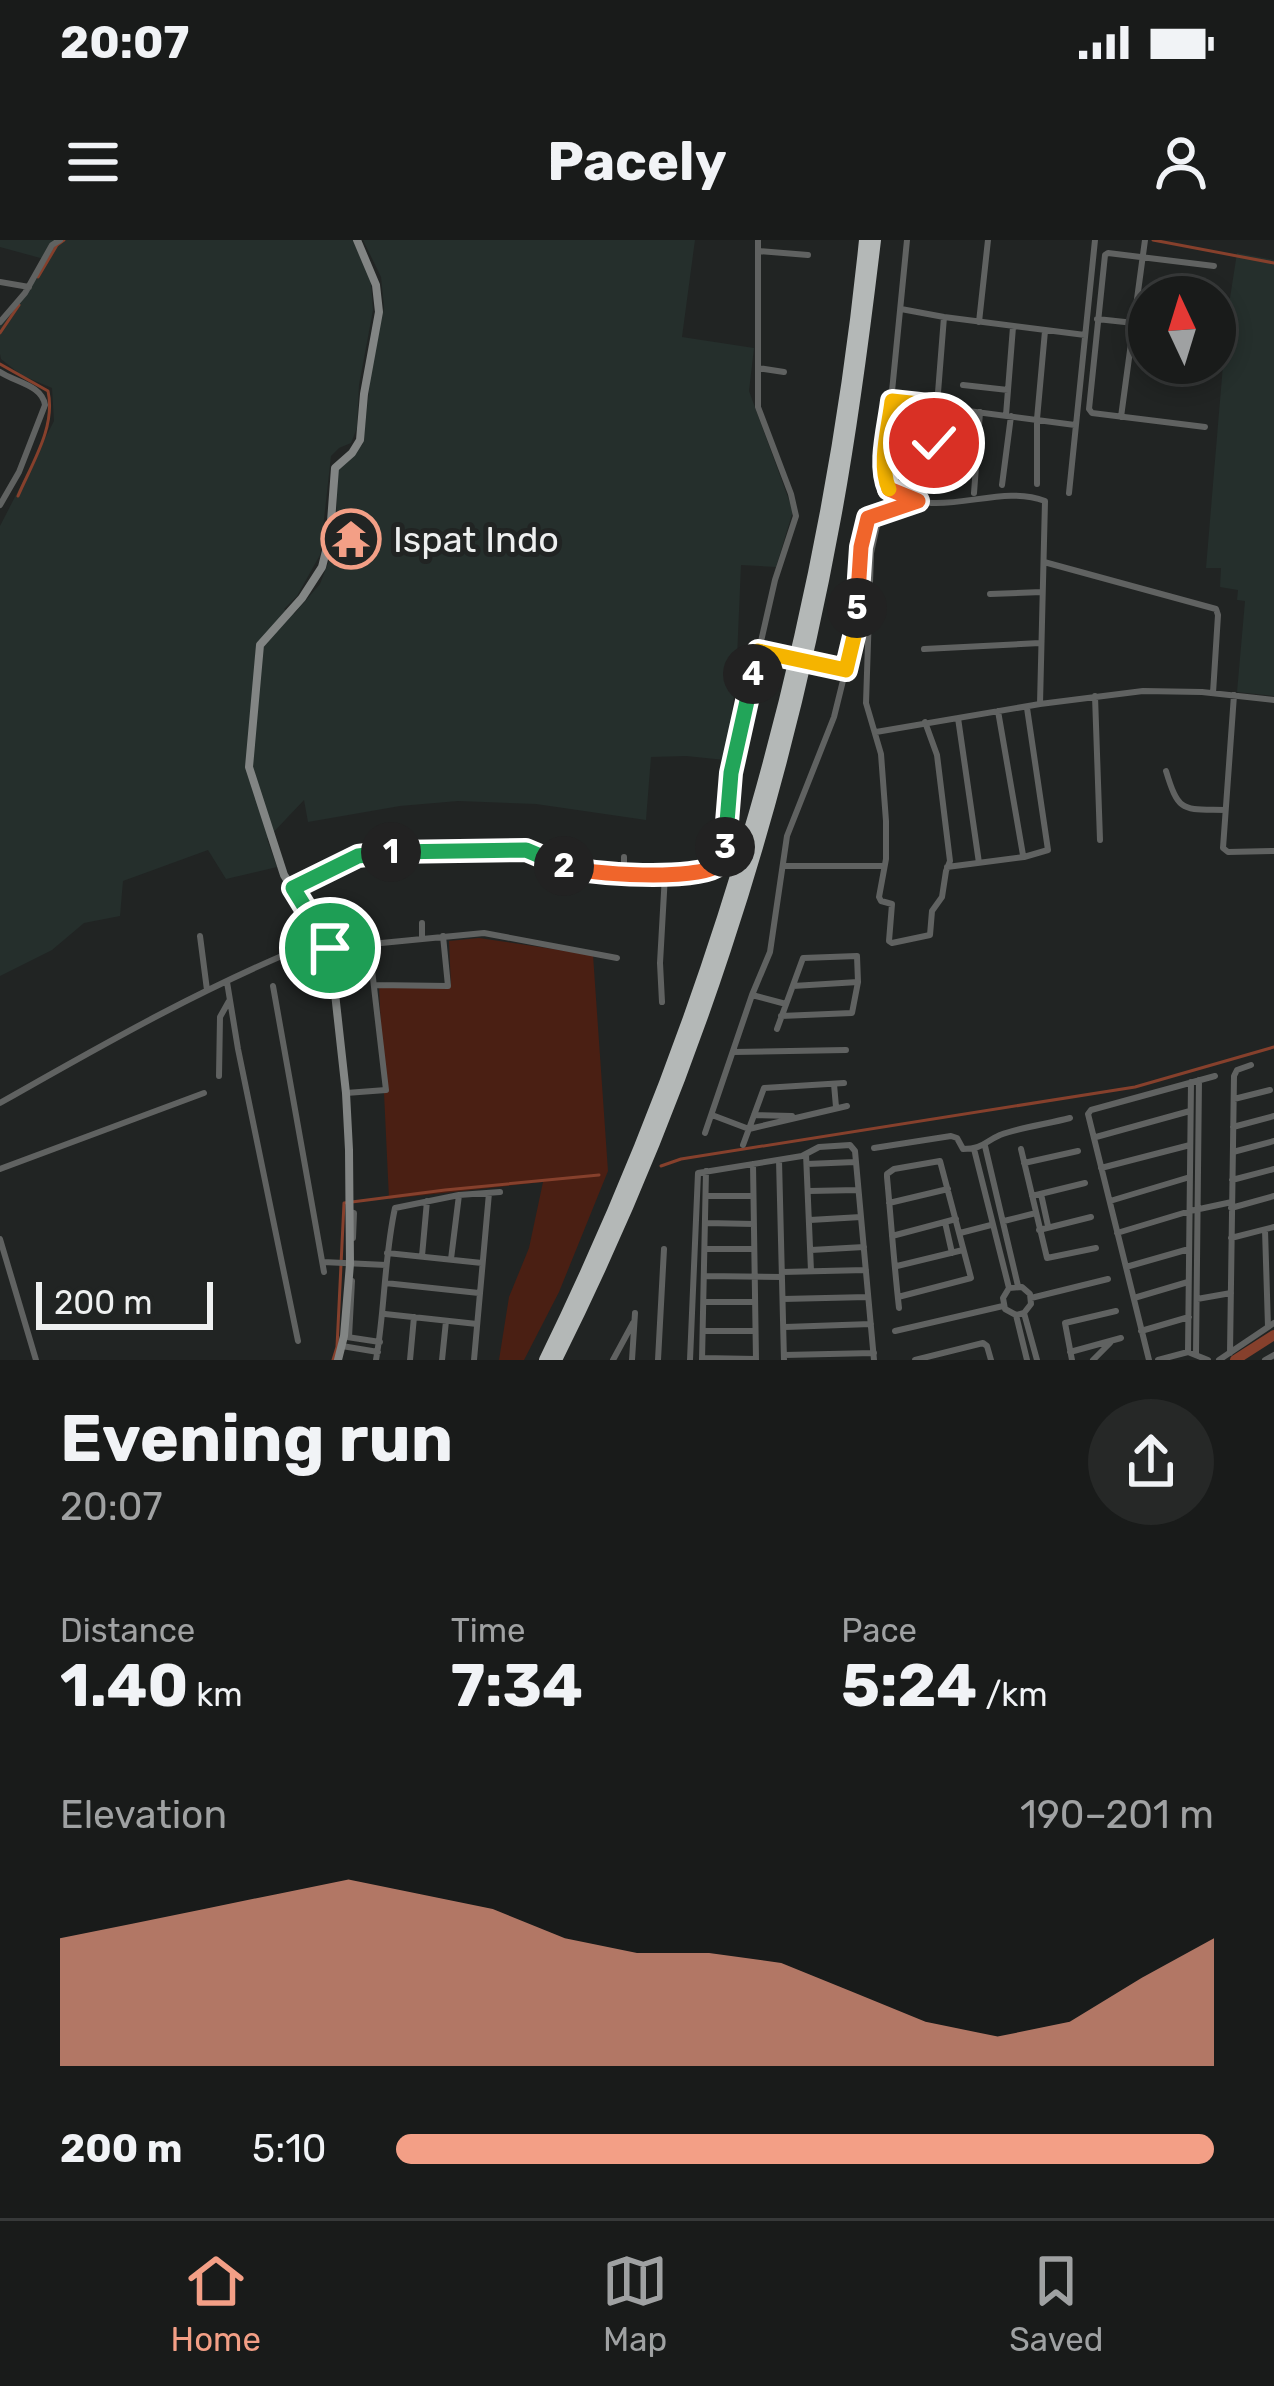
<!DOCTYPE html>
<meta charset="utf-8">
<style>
body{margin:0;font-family:Rubik,sans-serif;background:#262827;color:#f1f3f6;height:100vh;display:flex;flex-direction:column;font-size:45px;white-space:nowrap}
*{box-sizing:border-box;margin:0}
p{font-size:39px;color:#9fa1a2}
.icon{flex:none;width:66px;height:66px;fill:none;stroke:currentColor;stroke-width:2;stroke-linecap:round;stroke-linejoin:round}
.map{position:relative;height:1120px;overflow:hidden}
.panel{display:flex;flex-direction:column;background:#191b1a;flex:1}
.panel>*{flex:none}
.needle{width:78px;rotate:356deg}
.fabs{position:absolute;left:1128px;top:36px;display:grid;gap:24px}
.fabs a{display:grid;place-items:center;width:108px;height:108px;border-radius:50%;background:#191b1a;box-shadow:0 6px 18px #0003,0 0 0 3px #373939;font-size:60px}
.scale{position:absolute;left:36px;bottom:30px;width:177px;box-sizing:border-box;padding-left:12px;border:6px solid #eef0f0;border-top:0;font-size:33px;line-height:42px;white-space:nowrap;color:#eef0f0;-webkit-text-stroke:9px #212423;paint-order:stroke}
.pin{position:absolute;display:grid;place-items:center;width:102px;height:102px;color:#fff;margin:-51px;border:6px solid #fff;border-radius:50%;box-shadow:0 3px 12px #0007}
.km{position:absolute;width:60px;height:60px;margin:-30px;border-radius:50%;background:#222;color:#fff;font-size:33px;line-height:60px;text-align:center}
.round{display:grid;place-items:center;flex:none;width:126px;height:126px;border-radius:63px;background:#262827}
.summary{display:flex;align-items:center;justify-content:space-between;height:204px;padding:0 60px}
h1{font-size:66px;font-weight:700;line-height:90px}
.stats{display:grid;grid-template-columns:repeat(3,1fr);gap:18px;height:204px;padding:12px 60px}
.stats div{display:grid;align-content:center}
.stats b{font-size:60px;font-weight:700}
.stats small{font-size:33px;font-weight:400}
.stats p{font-size:33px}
.chart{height:336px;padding:24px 60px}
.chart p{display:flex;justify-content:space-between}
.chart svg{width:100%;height:216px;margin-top:12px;fill:#f39f86;opacity:.7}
ul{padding:0 60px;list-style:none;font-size:39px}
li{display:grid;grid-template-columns:192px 144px 1fr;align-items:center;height:90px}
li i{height:30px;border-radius:15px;background:#f39f86}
.status{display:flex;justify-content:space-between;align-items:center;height:84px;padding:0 60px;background:#191b1a;direction:ltr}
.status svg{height:33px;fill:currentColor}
header{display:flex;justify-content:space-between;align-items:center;height:156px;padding:0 60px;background:#191b1a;font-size:54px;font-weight:700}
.menu{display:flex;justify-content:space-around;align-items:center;height:168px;border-top:3px solid #373939;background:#191b1a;font-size:33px;color:#9fa1a2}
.menu a{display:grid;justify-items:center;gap:6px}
.menu .active{color:#f39f86}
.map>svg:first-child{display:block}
.built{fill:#252f2c}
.green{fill:#4a1f13}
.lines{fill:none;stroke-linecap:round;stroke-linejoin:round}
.stream{stroke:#86402c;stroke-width:3}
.river{stroke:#86402c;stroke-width:10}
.street{stroke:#606261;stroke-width:6}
.secondary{stroke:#828584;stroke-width:8}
.highway{stroke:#b4b8b7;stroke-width:12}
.street-bridge{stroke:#606261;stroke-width:6}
.split-1-casing{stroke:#fff;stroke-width:24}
.split-2-casing{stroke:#fff;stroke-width:24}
.split-3-casing{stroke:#fff;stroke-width:24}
.split-4-casing{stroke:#fff;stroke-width:24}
.split-5-casing{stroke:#fff;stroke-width:24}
.split-6-casing{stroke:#fff;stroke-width:24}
.split-7-casing{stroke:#fff;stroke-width:24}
.split-1{stroke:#22a559;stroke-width:15}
.split-2{stroke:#22a559;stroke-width:15}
.split-3{stroke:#f0652b;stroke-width:15}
.split-4{stroke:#22a559;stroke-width:15}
.split-5{stroke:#f5b400;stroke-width:15}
.split-6{stroke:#f0652b;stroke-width:15}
.split-7{stroke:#f5b400;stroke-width:15}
.labels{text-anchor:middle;stroke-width:10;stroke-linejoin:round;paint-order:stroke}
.poi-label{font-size:36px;fill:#eef0f0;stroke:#212423;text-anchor:start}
</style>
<div class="status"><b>20:07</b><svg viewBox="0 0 49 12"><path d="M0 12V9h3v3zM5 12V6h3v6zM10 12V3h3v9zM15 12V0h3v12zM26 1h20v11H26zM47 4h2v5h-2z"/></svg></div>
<header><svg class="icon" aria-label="menu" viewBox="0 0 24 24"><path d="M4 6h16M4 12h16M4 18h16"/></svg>Pacely<svg class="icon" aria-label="person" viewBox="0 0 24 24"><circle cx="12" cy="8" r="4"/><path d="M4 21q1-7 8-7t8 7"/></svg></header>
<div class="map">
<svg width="1274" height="1120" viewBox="0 0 1274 1120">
<rect width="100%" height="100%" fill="#212423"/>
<path class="built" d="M0,0H353L371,42L373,70L359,145L357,188L351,203L339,208L331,216L320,315L297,356L284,369L294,374L320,344L330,318L336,286L338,226L363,204L372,123L384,68L381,37L363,0H695L682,97L754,108L749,151L793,271L776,327L741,325L736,441L725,520L686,516L651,517L646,580L536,564L458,561L400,566L308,582L304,560L267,599L277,627L226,639L208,610L123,641L120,676L84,683L52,710L0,736V286L54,181L52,148L21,135L1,119L0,114V85L44,19L0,7Z
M1237,13L1274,20V456L1237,452L1245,361L1237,360L1238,350L1220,347L1221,328H1206L1227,77Z"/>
<path class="green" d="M479,698L593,715L608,931L559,1052L524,1120H499L509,1057L529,1008L543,942L389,959L379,746L451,747L449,701Z"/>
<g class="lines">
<path class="stream" d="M1153,0L1274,23
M38,37L57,5L64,0
M0,93L19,65
M0,124L48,151C56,187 32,223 18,256
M661,926L681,919L1135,847L1274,807
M333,1120L337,1107L344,963L445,950L599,935"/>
<path class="river" d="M1235,1120L1274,1095"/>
<path class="street" d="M907,0L884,232L886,244C931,287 994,241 1045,261L1040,464
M758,11L808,15
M0,42L29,47
M901,69L944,77L1085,95
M1097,79L1134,83
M0,82L25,53L52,5L60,0
M979,82L988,0
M758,128L784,132
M0,132C15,142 42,145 45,165L19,232L0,265
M963,145L1008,150
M892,161L1075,185
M1006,175L1013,87
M1121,177L1145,0
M1205,187L1092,173L1089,169L1105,15L1108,13L1214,26
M934,203L944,77
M1037,244V179L1045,91
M1002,245L1011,176
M974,253L980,172
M1069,253L1095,0
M880,272L871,313L866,463L881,514L886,581V619L879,657L881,661L892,664L889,701L892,703L930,695L932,671L942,657L946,631L950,621L937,515L925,482
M1044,322L1216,369L1218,375L1213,453
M990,354L1042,352
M924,409L1040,403
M823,426L846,430
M1234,455L1223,608L1228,612L1274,611
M1095,456L1100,600
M998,471L1023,615
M958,478L979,623
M876,492L1040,464L1143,451L1202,452L1274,460
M1166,531C1179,574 1183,569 1225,570
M624,617V633
M783,626H884
M947,627L1024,617L1048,610L1027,468
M293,648L358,616L376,613C425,610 476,606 525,610C544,611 558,625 576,630C605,638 698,639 722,622L731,533L775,340L796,276L791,254L758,167V0
M422,683V698
M200,696L207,750
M330,708L484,693L617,718
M227,742L238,809L298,1101
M375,745L448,746L443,696
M273,746L324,1032
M793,746L858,742
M752,755L786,764
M662,762L660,723L665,635
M777,789L803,718L857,716L858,742L852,773L781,776
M733,812L846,810
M219,836L220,777L229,761
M834,844L836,867
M346,853L386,850L369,704
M1234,859L1270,850
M0,863C107,802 211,743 325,698
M712,875L749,889L847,866
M754,875L792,876
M1233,887L1274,876
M705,893L752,755L770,712L787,596L834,477L856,388L861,307L868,279L918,261
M1096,897L1190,871
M743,905L764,848L844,843
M985,906L1018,1046
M874,908L951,896L957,898L963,909C983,909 984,902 1000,895C1022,887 1047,884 1070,878
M974,909L1009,1048
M1021,909L1047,1018L1096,1008
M1233,912L1274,901
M806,914L811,1031
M779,920L784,1120
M1024,923L1078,911
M753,924L756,1120
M807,924L855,922
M1101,928L1190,905
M0,929L204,853
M1232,940L1274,929
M809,951L858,950
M1041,954L1048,986
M706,956H753
M1032,956L1085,943
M1110,961L1190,937
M889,963L948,949
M1231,968L1274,956
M349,972L354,973L353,998
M810,980L861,977
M1004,981L1036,973
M945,982L952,1013
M706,983L754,984
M1039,990L1091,977
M1265,990L1268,1087
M960,993L991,985
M1117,993L1190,971L1232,962
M892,996L956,979
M1231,998L1274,987
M0,999L36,1120
M705,1009H754
M811,1010L864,1007
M387,1013L482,1023
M422,1016L427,961
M451,1019L459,955
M323,1022L386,1025
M897,1026L963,1010
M1126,1027L1189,1009
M782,1032L866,1030
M704,1036L782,1037
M385,1043L479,1053
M898,1057L971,1038L940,921L894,929L887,934V937C891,980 894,1024 899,1068
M1031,1058L1108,1039
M1134,1058L1188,1042
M783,1059L868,1057
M1197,1059L1231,1053
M704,1062H755
M1024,1073L1016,1075L1005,1069L1003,1058L1009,1048L1022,1047L1030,1054L1031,1064L1024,1073L1037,1120
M385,1074L477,1084
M1016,1075L1027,1120
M785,1087L871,1084
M703,1091H755
M895,1091L1003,1066
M1141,1091L1189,1077
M347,1097L380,1102
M349,1097L352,1041
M342,1106L378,1112
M1070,1112L1121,1098
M1188,1112L1191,842
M1230,1113L1234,836L1237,830L1251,825
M1196,1114L1199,840
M784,1115L874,1113
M702,1118L756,1119
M376,1120C385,1069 384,1018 395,968L459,955L500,952
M410,1120L414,1077
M442,1120L446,1081
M474,1120L489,953
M613,1120L633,1083
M632,1120L635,1073
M658,1120L664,1009
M690,1120L698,933L802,916L819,907L850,905L855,911L874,1120
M702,1120L706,931
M915,1120L983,1103L987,1106L991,1120
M1072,1120L1065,1083L1116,1071
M1093,1120L1110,1103
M1149,1120L1088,874L1091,870L1215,836
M1158,1120L1188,1112L1208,1120
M1219,1120L1274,1083
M1265,1120L1274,1115"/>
<path class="secondary" d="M338,1120L344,1096L350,1024L349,910L346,853L330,708L284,635L249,527L260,405L302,358L322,327L330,295L335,228L352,213L360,200L364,154L379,72L376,45L357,0"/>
<path class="highway" d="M545,1120C716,769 826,389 865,0
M556,1120C688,856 782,569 835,278C852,186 864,93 875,0"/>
<path class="street-bridge" d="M776,415L823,426"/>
</g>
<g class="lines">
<defs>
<path id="split-1" d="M330,708L293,648L358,616L391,612"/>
<path id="split-2" d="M391,612L526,610L564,626"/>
<path id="split-3" d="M564,626C587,635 699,641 718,625C724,620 724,614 725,607"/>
<path id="split-4" d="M725,607L731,533L753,434"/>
<path id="split-5" d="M753,434L758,411L846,430L856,388L857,368"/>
<path id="split-6" d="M857,368L861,307L868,278L918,261L889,249"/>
<path id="split-7" d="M889,249C878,225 889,187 892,161L938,166L934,203"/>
</defs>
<use href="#split-1" class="split-1-casing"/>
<use href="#split-2" class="split-2-casing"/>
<use href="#split-3" class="split-3-casing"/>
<use href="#split-4" class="split-4-casing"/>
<use href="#split-5" class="split-5-casing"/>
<use href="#split-6" class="split-6-casing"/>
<use href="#split-7" class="split-7-casing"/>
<use href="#split-1" class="split-1"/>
<use href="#split-2" class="split-2"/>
<use href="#split-3" class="split-3"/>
<use href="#split-4" class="split-4"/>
<use href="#split-5" class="split-5"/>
<use href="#split-6" class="split-6"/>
<use href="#split-7" class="split-7"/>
</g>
<defs>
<symbol id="temple-ring" viewBox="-11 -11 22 22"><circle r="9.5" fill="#212423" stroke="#f39f86" stroke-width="1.5"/><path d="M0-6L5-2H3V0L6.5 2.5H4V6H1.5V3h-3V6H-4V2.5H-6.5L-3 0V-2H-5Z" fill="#f39f86"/></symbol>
</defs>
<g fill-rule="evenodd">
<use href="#temple-ring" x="318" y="266" width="66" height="66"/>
</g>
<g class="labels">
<g class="poi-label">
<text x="393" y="312">Ispat Indo</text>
</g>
</g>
</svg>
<div class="fabs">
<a><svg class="needle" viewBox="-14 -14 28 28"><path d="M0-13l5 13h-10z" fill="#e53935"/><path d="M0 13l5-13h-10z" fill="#9fa1a2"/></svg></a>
</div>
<div class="scale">200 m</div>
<div class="pin" style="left:330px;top:708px;background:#1e9e55"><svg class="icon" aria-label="arrive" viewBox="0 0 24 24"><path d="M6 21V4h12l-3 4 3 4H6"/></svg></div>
<div class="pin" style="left:934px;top:203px;background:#d93025"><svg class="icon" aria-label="check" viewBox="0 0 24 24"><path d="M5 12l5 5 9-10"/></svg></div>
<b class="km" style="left:391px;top:612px">1</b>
<b class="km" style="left:564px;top:626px">2</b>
<b class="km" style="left:725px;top:607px">3</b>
<b class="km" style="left:753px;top:434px">4</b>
<b class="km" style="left:857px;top:368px">5</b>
</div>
<section class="panel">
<div class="summary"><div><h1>Evening run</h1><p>20:07</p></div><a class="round"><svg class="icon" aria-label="share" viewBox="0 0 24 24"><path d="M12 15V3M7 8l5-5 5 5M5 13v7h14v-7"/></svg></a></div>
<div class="stats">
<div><p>Distance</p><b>1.40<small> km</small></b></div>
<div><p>Time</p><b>7:34</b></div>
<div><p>Pace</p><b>5:24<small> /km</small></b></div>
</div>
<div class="chart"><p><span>Elevation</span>190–201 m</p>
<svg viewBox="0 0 160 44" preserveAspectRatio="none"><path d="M0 44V18L10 15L20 12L30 9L40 6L50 9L60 12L70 18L80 21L90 21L100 23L110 29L120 35L130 38L140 35L150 26L160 18V44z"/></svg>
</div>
<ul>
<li><b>200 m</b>5:10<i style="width:100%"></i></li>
</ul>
</section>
<nav class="menu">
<a class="active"><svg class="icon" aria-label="home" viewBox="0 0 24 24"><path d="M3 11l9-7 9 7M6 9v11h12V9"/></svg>Home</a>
<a><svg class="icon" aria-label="map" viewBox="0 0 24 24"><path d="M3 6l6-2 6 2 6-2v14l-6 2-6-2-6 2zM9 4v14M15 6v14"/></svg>Map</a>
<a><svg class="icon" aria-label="saved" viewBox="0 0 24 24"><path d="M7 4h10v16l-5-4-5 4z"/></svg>Saved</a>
</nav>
